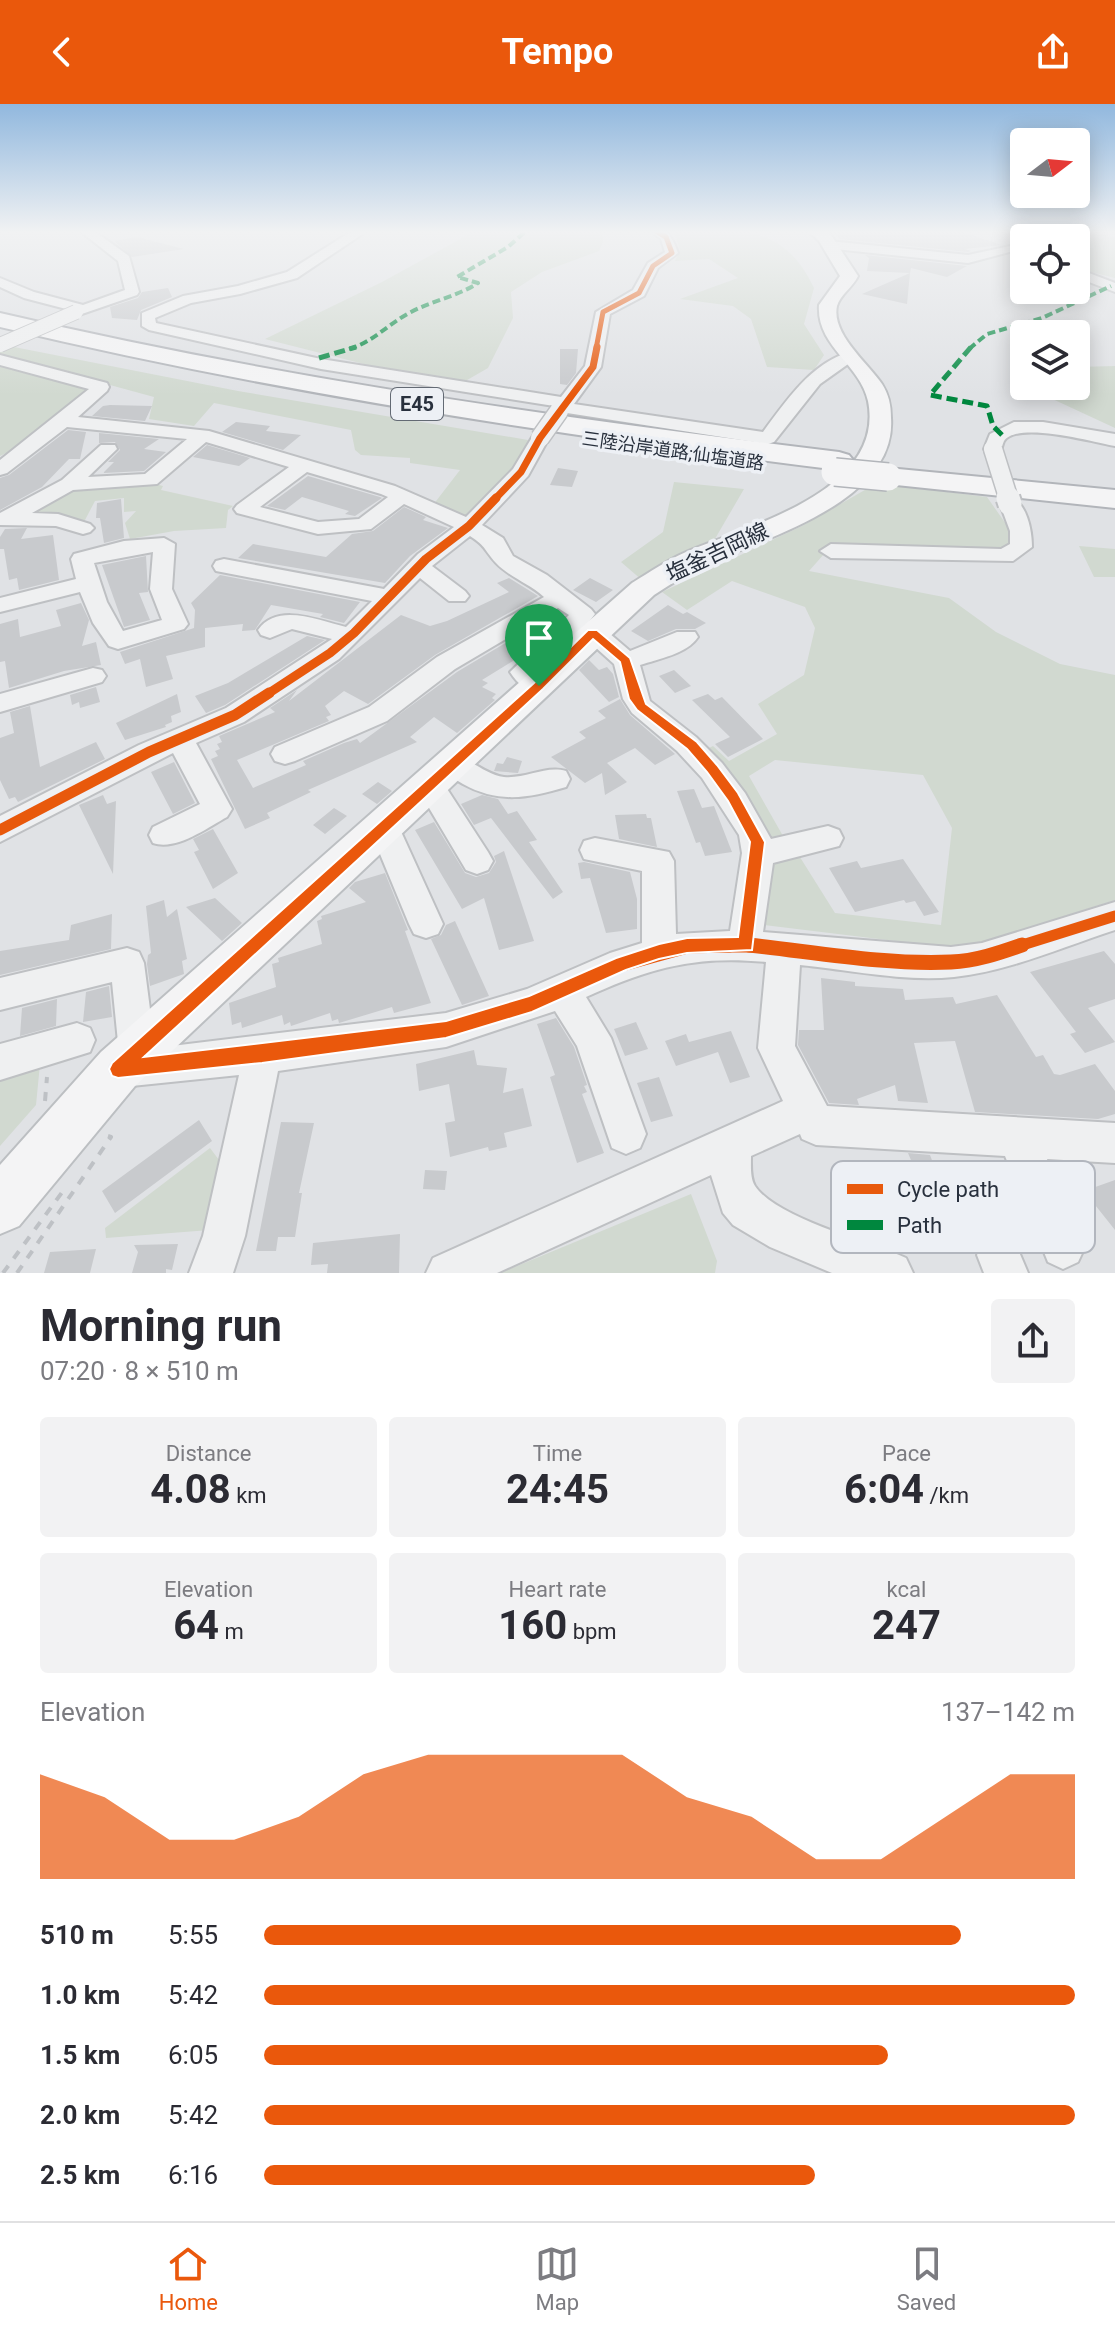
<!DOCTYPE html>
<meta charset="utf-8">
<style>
body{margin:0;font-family:Roboto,"Noto Sans JP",sans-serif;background:#f2f2f3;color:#2b2b33;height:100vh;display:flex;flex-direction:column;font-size:30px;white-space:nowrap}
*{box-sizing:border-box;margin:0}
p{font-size:26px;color:#7c7c81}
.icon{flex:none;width:44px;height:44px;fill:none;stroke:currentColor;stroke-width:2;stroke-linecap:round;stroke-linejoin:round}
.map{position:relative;height:1169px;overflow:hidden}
.panel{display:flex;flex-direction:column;background:#fff;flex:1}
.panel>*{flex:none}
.needle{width:52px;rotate:74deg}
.tools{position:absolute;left:1010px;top:24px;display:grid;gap:16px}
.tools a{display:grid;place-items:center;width:80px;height:80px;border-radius:8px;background:#fff;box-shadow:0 4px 20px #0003;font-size:40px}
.pin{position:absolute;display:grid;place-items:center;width:68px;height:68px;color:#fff;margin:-82px -34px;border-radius:50% 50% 50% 0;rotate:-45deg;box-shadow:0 0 8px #0007}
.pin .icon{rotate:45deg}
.round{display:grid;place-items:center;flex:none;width:84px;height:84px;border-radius:8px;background:#f2f2f3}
.overview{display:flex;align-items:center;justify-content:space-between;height:136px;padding:0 40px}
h1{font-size:44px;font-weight:700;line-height:60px}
.metrics{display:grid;grid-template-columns:repeat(3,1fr);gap:12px;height:136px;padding:8px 40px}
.metrics div{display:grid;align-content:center;border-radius:8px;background:#f2f2f3;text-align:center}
.metrics b{font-size:40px;font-weight:700}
.metrics small{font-size:22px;font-weight:400}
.metrics p{font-size:22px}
.chart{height:224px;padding:16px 40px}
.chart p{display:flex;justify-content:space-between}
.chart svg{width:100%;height:144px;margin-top:8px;fill:#ea580c;opacity:.7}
ul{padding:0 40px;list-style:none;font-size:26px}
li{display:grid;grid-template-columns:128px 96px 1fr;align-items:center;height:60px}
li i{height:20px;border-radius:10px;background:#ea580c}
header{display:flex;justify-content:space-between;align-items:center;height:104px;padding:0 40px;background:#ea580c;color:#fff;font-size:36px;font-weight:700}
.menu{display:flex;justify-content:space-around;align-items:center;height:112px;border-top:2px solid #e1e1e2;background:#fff;font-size:22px;color:#7c7c81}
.menu a{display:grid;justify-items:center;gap:4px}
.menu .selected{color:#ea580c}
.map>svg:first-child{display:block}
.green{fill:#d1d9d0}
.building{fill:#c8cacd}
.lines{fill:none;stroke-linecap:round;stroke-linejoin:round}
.minor-casing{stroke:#bec0c3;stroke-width:4}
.major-casing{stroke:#bcbfc2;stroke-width:4}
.highway-casing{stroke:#b2b5ba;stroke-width:4}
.path{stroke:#bec1c5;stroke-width:4;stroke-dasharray:9 9;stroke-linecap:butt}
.minor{fill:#eff0f1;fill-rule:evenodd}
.major{fill:#f4f4f5;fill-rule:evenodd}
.highway{fill:#f4f4f5;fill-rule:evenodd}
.minor-bridge-far2-casing{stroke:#bec0c3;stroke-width:16;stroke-linecap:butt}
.minor-bridge-far1-casing{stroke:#bec0c3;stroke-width:21;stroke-linecap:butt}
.minor-bridge-casing{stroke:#bec0c3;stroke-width:27;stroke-linecap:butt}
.highway-bridge-casing{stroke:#b2b5ba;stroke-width:30;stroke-linecap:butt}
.minor-bridge-far2{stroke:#eff0f1;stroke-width:14}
.minor-bridge-far1{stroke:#eff0f1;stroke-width:18}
.minor-bridge{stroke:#eff0f1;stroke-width:23}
.highway-bridge{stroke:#f4f4f5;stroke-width:27}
.quiet-far1{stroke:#00873e;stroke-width:4;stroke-dasharray:8 4;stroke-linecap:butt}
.quiet{stroke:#00873e;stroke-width:5;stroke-dasharray:11 5;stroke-linecap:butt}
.cycleway-far4-casing{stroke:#edf0f5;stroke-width:8}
.cycleway-far3-casing{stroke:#edf0f5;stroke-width:10}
.cycleway-far2-casing{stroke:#edf0f5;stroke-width:13}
.cycleway-far1-casing{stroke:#edf0f5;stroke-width:16}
.cycleway-casing{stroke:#edf0f5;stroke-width:20}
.cycleway-far4{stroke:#e8590c;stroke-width:5}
.cycleway-far3{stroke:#e8590c;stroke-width:7}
.cycleway-far2{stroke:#e8590c;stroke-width:9}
.cycleway-far1{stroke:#e8590c;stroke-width:11}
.cycleway{stroke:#e8590c;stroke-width:15}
.route{fill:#ea580c;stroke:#fff;stroke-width:2;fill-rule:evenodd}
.labels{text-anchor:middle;stroke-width:7;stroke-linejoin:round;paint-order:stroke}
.far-street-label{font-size:18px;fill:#28303d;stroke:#edf0f5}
.shield{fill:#edf0f5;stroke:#636a74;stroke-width:2}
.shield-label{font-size:20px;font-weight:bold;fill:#28303d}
.street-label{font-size:22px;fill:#28303d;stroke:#edf0f5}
.key{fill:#edf0f5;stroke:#b2b6be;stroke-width:2}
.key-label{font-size:22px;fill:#28303d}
</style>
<header><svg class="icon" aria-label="back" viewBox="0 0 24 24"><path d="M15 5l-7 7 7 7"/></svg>Tempo<svg class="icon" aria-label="share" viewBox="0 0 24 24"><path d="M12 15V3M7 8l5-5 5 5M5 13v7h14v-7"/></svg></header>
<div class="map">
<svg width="1115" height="1169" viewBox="0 0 1115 1169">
<rect width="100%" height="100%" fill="#e0e2e5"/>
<path class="green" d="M475,127H602L603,138L599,147L542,168L511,188L513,214L488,264L455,283L265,235L382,178Z
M674,127C738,127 782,117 814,184L804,220L824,251L814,266L767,263L751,215L733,202L680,195L738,174L709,155L675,157L680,146Z
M1022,127H1094L1115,133V174L1076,164V134H1031Z
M9,242L238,287L528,336L519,365L468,412L433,401L460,366L410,359V354L361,351L355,346L351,326L214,299L194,322L149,315L154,293L0,251V246Z
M0,261L64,276L91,289L17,344L0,352Z
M1115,262V324L1046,292L1036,282H1076V263Z
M674,378L744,385L712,440L643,477L621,458L663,428Z
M151,379L163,382L161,386L233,402L228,406L226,424L174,427L130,435L125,419L136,407L124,408V394L95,397L85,416L80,419L24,414L70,383Z
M877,379L987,393L1006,420L1013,438L1002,445L832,441L809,467L949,494L996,528L1060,560L1115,571V796L961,845L764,821L767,755L798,750L835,809L941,821L952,724L923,671L775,656L749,672L783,732L764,738L705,646L713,642L729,657L777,630L758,600L804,571L815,524L805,503L732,477L687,506L662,488L802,422Z
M1079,442L1115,445V473H1094Z
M40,960L36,1001L0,1042V971Z
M210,1044L225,1064L210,1126L106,1134L105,1124Z
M691,1090L717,1157L715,1169H500Z"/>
<path class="building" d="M832,127H959L1002,141L965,145L971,147L968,148L840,135Z
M137,133L184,145L132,153L114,137Z
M865,151L967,162L947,173L911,164L910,169L867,167L869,154Z
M910,169L907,200L862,190Z
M168,184L172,193L141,206L137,216L112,214L110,203L138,194L142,188Z
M560,245H578L576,269L567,281L560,280Z
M103,302L110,301L152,302L145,317L92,312Z
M236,318L270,322L266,327L301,331L283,346L222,328Z
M68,326L86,328L80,355H69L42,383L0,406V374L9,371Z
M99,329L159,335L144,345L166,348L144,367L103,369L114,358H108L120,346L115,338L99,339Z
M207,341L250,354L239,362L193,353Z
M558,364L578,367L572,383L550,381Z
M308,372L380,393L382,394L355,412L345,410L349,407L302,393L285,406L267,402Z
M121,395L124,434L104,439L100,414H96L97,399Z
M404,403L426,413L423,416L448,424L410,452L385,479L238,454L253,440L326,453L352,430L373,427Z
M27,424L21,435L53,431L59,476L19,486L17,474L9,476L4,445H0V433L5,425Z
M146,452L148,488L139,489L150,516L124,523L102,461Z
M220,471L360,498L344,519L320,513L323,510L271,501L255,526L242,527L243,520L205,524V543L166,552L173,575L146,583L140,555L125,560L120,548L194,524L195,506L191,499Z
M509,474L538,492L435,551L368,600L344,587L325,602L331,611L326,613L329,617L237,656L253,684L306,661L303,657L344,639L357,635L360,639L457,568L534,522L546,529L524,546L526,549L482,576L488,579L482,583L496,590L492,594L495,596L457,629L434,613L410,633L417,638L308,686L311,688L267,709L270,714L245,725L211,655L218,652L215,647L220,645L217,640L222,638L219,632L275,608L270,604L297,586L289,597L401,511L430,522L447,517L509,488L497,479Z
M590,474L613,486L596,498L573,486Z
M81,499L89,516L82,542L96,538L101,561L64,567L9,584L5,557L0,558V520L18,515L20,533L61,522L56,506Z
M668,501L683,510L687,508L706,519L695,525H676L648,537L631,527Z
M307,532L325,536L225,601L206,609L195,592L228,579Z
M589,556L599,566L607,563L613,570L619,593L609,598L579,566Z
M674,566L691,582L675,589L659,572Z
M96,583L100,598L80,604L79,598L72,601L70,591Z
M177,590L181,608L171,612L172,618L165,621L166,623L125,636L116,619Z
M708,590L715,596L722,593L763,635L728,653L715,640L730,633L692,596Z
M620,595L630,611L675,650L655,661L635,644L607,659L627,678L605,691L602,669L585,679L551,653L586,634L579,628L606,614L598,607Z
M30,602L40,663L96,638L105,655L18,698L15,693L9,695L0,676V634L14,629L10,608Z
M507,653L522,657L518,669L494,667L497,659L503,660Z
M174,658L195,699L173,710L151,668Z
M378,678L392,687L377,700L362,690Z
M694,685L702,704L714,702L732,748L705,752L700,738L696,739L677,687Z
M103,691L107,700L116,697L113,770L79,701Z
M482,691L498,695L508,710L517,707L537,736L529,738L563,788L553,795L491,714L474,721L461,700Z
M334,704L347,712L325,730L313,721Z
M646,710L647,714H651L657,743L619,735L615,711Z
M434,718L465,769L476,773L489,769L496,758L494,752L504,747L534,837L499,846L484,794L462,805L415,726Z
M213,725L238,769L213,785L194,748L199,746L193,735Z
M903,755L939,808L924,812L915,797L906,799L904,796L855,808L829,764L857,757L861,764Z
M584,758L630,768L637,795V825L606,829L590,774L581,775L578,759Z
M385,769L408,826L405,827L431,899L394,909L392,903L339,919L338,915L332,917L330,909L291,922L290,918L284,921L282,911L242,924L241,918L232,921L229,899L276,883L272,860L279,858L278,854L322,840L317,817L322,815L321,812L366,798L349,784L355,778Z
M215,794L242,819L222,837L186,803Z
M164,796L167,813L177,805L187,855L182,857L184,870L150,882L147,860L148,851L151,849L146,802Z
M112,810L111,845L0,871V847L69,836L71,821Z
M455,817L489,892L462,901L431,835L441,831L446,821Z
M1104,847L1115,860V895L1088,904L1115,938L1085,949L1070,930L1076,928L1030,868Z
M821,874L855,878V882L903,885L905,896L953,893L956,900L997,891L1036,953L1043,951L1054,970L1060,971L1095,960L1115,987V1010L1098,1015L975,1008L955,937L914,939L928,999L898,997L895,981L857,995L859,1001L829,999L798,941L799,926H824Z
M109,882L112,913L83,918L86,888Z
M57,895L56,922L20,932L22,904Z
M556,914L574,943L587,981L584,982L587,988L582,990L604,1049L577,1059L550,973L555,971L537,920Z
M636,918L648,945L625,952L614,925Z
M731,927L750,973L730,979L718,948L676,962L665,937L686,930L689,938Z
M474,946L477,961L507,964L503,989L523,984L532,1022L504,1029L507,1043L489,1047L488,1043L450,1053L445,1019L455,1017L449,980L419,987L416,960Z
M659,973L673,1012L651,1018L637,979Z
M199,1016L212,1037L115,1109L102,1087Z
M281,1018L314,1019L299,1089H302L295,1133H278L276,1147H256Z
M908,1049L930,1051L933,1059L946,1058L952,1074L1008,1068L1033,1128L1010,1131L998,1126L989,1130L962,1131L960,1123L913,1128L902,1098L918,1096L906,1062L913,1061Z
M425,1066L447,1067L445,1086L423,1085Z
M1115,1076V1126L1084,1087Z
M400,1130L399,1169H327L328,1160L311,1161L313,1139Z
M178,1140L172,1166L166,1165V1169H132L138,1148L134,1141Z
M96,1145L90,1169H44L50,1148Z"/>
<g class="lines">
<defs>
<path id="minor" d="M80,127H94L129,152L139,188L137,191L76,212L71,211L70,206L24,194L0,183V174L34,188L83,201L125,186L118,157Z
M352,127H367L297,174L240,190L191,199L155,214L156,219L321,255L561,293L585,262L596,208L633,186L648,159L665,148L661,135L650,127C669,127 672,132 678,149L658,164L644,192L610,210L601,263L574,300L763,328C786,297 811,259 850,248L858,253L820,280L774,338L768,340L567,309L559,312L550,307L554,302L321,265L149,226L142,222V209L183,192L238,182L287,168Z
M829,137L968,151L1015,141L1021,145L968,159L825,144L823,141Z
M1076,164L1115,179V188L1076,173Z
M0,251L107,279L109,283L107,287L78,313L209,327L395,382L466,413L513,365L534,330H546L549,334L528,372L482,421L503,434L513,452L547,471L591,505L595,510L585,523H602L630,547L677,528H695L698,533C687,550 658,555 640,561L650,597L696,633L722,659L745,689L771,735L828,722L839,726L843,734L839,742L773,759L763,828L951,843L982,839L1115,798V826C1063,843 1009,867 954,873C904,878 850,866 800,861L795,942L827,1002L1115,1019V1059L1047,1055L1085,1143L1078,1158L1063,1165L1048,1158L1005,1052L816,1041L802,1035L800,1030L751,1052C751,1062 750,1074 755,1082C776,1114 870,1138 906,1154L913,1169H832L770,1143L733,1121L723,1109L711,1071L497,1169H426L433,1154L783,997L758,944L766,858C696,851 649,864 586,893L611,934L646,1030L640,1044L626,1050L612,1044L577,942L555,907L446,943L278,967L245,1132L233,1169H189L203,1132L239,971L122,983L109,978L103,965L109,952L119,948L112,878L0,906V874L127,844L139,848L144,859L155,944L446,909L527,885L610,849L642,839V767L584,755L580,746L584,737L595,734L669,748L674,757L676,830L730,827L742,749L739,731L702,674L677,647L632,609L623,595L614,560L584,533L581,528L584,523L540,569L552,582L548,588C532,593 519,582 510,568L569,511L558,504L455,565L387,617L295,657L285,660L275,657L271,650L275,643L369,603L437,553L544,493C530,480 509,473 496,459C484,446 487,443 470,432L432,462L465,487L469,492L465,497H449L420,474L339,555L244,618L196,639L232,705L227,713C207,724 176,747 153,739L149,731L153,723L200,700L173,649L0,738V712L139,641L226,604L332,535L292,525L270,534L261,531L258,526C278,498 319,517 346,523L372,497L216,467L213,462L216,457L224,455L384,485L418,450L454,423L404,400L371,425L318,430L237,409L234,405L237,401L289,363L206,338L157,380L73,386L32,409L58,410L90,420L94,424L90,428L83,430L56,422L0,421V409L62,376L101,341H115L117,345L88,373L145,370L187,335L67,323L7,369L0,371V356L89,285L0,261ZM307,368L381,390L388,393L359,415L318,418L260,403Z
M1014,318H1043L1115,330V342C1093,338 1018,317 1004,337C1002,341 1002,345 1000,349H986L984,345L990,330Z
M1010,394C1027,398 1032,427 1032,443L1013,457L831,454L820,447L831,440L1001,445L1010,440V427L1000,400Z
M164,434L175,440L172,485L188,520L184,525L118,545L109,542L93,519L80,488L0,508V494L76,475L71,455L74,450L124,437ZM153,448L150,485L162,516L123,527L107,498L94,459Z
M93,564L102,566L106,572L102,578L0,608V590Z
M453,650C471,655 486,671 504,673C526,675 546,661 566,667L570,675L566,683C529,694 499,700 463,680C453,674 444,670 439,660L443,653Z
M430,671L440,674L488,748L493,757L488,766L477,770L466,766L416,682L420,674Z
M383,709L394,713L398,721L443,820L438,830L426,834L414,830L409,820L368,721L372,713Z
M77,919L90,924L95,936L90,948L0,976V940Z
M999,1129L1014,1136L1028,1169H984L977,1151L984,1136Z"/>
<path id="major" d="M808,127H827L831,131L858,172C853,183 840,191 837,202C831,230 868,259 882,280C889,291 891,301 891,314C897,397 766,434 706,460C688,469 671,480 654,491L135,982L19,1122L0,1130V1061L101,948L632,479C650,468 667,456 686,448C748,422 886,387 868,297C860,260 816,242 819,201L840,172L819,137Z"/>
<path id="highway" d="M0,209C277,274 557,314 839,348L849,351L854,357L849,363L839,366C557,331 277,289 0,223Z
M888,364L1115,386V404L877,379L873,373L877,367Z"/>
</defs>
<use href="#minor" class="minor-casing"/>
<use href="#major" class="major-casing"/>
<use href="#highway" class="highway-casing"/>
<path class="path" d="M45,997L47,973
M3,1169L66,1083
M17,1169L111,1033L108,1032"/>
<use href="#minor" class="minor"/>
<use href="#major" class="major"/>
<use href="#highway" class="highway"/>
<defs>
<path id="minor-bridge-far2" d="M0,241L76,208"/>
<path id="minor-bridge-far1" d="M540,334L559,307
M993,345L1009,396"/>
<path id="minor-bridge" d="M1008,394L1010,400"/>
<path id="highway-bridge" d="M835,368L888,373"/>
</defs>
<use href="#minor-bridge-far2" class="minor-bridge-far2-casing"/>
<use href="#minor-bridge-far1" class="minor-bridge-far1-casing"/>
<use href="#minor-bridge" class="minor-bridge-casing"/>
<use href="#highway-bridge" class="highway-bridge-casing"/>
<use href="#minor-bridge-far2" class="minor-bridge-far2"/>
<use href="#minor-bridge-far1" class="minor-bridge-far1"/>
<use href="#minor-bridge" class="minor-bridge"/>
<use href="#highway-bridge" class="highway-bridge"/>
<path class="quiet-far1" d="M349,245C373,238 387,221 409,209C431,197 456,193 478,179L457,173L508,143L526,127
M969,245L987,230L1042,214L1111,182"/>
<path class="quiet" d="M971,243L930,291L987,302L993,322L1002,331
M319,254L356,243"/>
<defs>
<path id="cycleway-far4" d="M596,245L603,208L639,189L653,162L672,149L666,133L656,127"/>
<path id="cycleway-far3" d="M494,396L521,368L540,334L593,263L597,243"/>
<path id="cycleway-far2" d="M266,591L330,549L354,529L426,455L469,422L496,394"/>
<path id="cycleway-far1" d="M0,726L149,648L235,611L269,589
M682,843H769
M1016,843L1115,812"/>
<path id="cycleway" d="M749,841C815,848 884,861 951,858C976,857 999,849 1022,841
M118,965L262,951L446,926L532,900L622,860L687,842L729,841"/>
</defs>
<use href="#cycleway-far4" class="cycleway-far4-casing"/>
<use href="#cycleway-far3" class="cycleway-far3-casing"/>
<use href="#cycleway-far2" class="cycleway-far2-casing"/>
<use href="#cycleway-far1" class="cycleway-far1-casing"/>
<use href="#cycleway" class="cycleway-casing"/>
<use href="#cycleway-far4" class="cycleway-far4"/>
<use href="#cycleway-far3" class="cycleway-far3"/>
<use href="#cycleway-far2" class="cycleway-far2"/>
<use href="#cycleway-far1" class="cycleway-far1"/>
<use href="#cycleway" class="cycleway"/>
</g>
<linearGradient id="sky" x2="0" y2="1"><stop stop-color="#91b8de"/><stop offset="0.44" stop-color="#f1f2f3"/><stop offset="1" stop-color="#f1f2f3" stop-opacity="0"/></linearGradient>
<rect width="1115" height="291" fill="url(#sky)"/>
<path class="route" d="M588,526H597L630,554L646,600L697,638L717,661L738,689L765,738L752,846L687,849L659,855L626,866L532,908L446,934L262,959L118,974L112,972L109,965L112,959L534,579ZM593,535L620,558L629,595L637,606L687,645L707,668L728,697L750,738L738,833L687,834L659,840L616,854L529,892L446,917L144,953L543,585Z"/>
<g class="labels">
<g class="far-street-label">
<text transform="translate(673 347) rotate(8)" y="6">三陸沿岸道路;仙塩道路</text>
</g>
<rect class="shield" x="391" y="284" width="52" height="32" rx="6"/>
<g class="shield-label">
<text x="417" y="307">E45</text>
</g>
<g class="street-label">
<text transform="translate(717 448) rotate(-25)" y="8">塩釜吉岡線</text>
</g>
</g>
<rect x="831" y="1057" width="264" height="92" rx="12" class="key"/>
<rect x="847" y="1080" width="36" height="10" fill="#e8590c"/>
<rect x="847" y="1116" width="36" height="10" fill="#00873e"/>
<g class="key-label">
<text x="897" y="1093">Cycle path</text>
<text x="897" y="1129">Path</text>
</g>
</svg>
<div class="tools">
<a><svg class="needle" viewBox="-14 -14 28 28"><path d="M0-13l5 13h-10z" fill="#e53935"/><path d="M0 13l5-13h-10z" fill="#7c7c81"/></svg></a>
<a><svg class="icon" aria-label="locate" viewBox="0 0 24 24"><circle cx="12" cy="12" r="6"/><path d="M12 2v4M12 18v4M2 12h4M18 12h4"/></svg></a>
<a><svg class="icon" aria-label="layers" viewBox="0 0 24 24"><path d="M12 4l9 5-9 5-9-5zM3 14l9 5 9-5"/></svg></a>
</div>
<div class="pin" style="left:539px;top:582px;background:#1e9e55"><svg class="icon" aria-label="arrive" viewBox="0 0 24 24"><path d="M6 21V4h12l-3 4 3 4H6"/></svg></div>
</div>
<section class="panel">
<div class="overview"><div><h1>Morning run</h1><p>07:20 · 8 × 510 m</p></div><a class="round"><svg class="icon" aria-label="share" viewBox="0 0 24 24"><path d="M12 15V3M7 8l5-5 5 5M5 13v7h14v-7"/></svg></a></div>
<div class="metrics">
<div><p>Distance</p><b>4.08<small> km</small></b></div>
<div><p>Time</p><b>24:45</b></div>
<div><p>Pace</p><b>6:04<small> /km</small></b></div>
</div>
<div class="metrics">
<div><p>Elevation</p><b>64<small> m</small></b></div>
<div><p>Heart rate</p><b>160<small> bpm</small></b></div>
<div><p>kcal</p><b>247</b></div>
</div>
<div class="chart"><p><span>Elevation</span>137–142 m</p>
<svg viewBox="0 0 160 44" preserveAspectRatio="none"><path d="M0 44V12L10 19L20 32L30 32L40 25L50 12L60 6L70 6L80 6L90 6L100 19L110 25L120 38L130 38L140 25L150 12L160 12V44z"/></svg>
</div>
<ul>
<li><b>510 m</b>5:55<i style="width:86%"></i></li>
<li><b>1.0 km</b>5:42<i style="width:100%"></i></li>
<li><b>1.5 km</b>6:05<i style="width:77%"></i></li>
<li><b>2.0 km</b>5:42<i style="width:100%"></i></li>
<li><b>2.5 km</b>6:16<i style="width:68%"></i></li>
</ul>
</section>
<nav class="menu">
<a class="selected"><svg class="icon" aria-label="home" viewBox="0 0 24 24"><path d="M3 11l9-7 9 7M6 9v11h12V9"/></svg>Home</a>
<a><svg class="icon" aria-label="map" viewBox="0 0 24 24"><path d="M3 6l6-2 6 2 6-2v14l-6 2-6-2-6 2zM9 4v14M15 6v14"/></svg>Map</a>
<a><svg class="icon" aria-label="saved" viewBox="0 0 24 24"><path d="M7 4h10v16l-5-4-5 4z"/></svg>Saved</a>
</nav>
